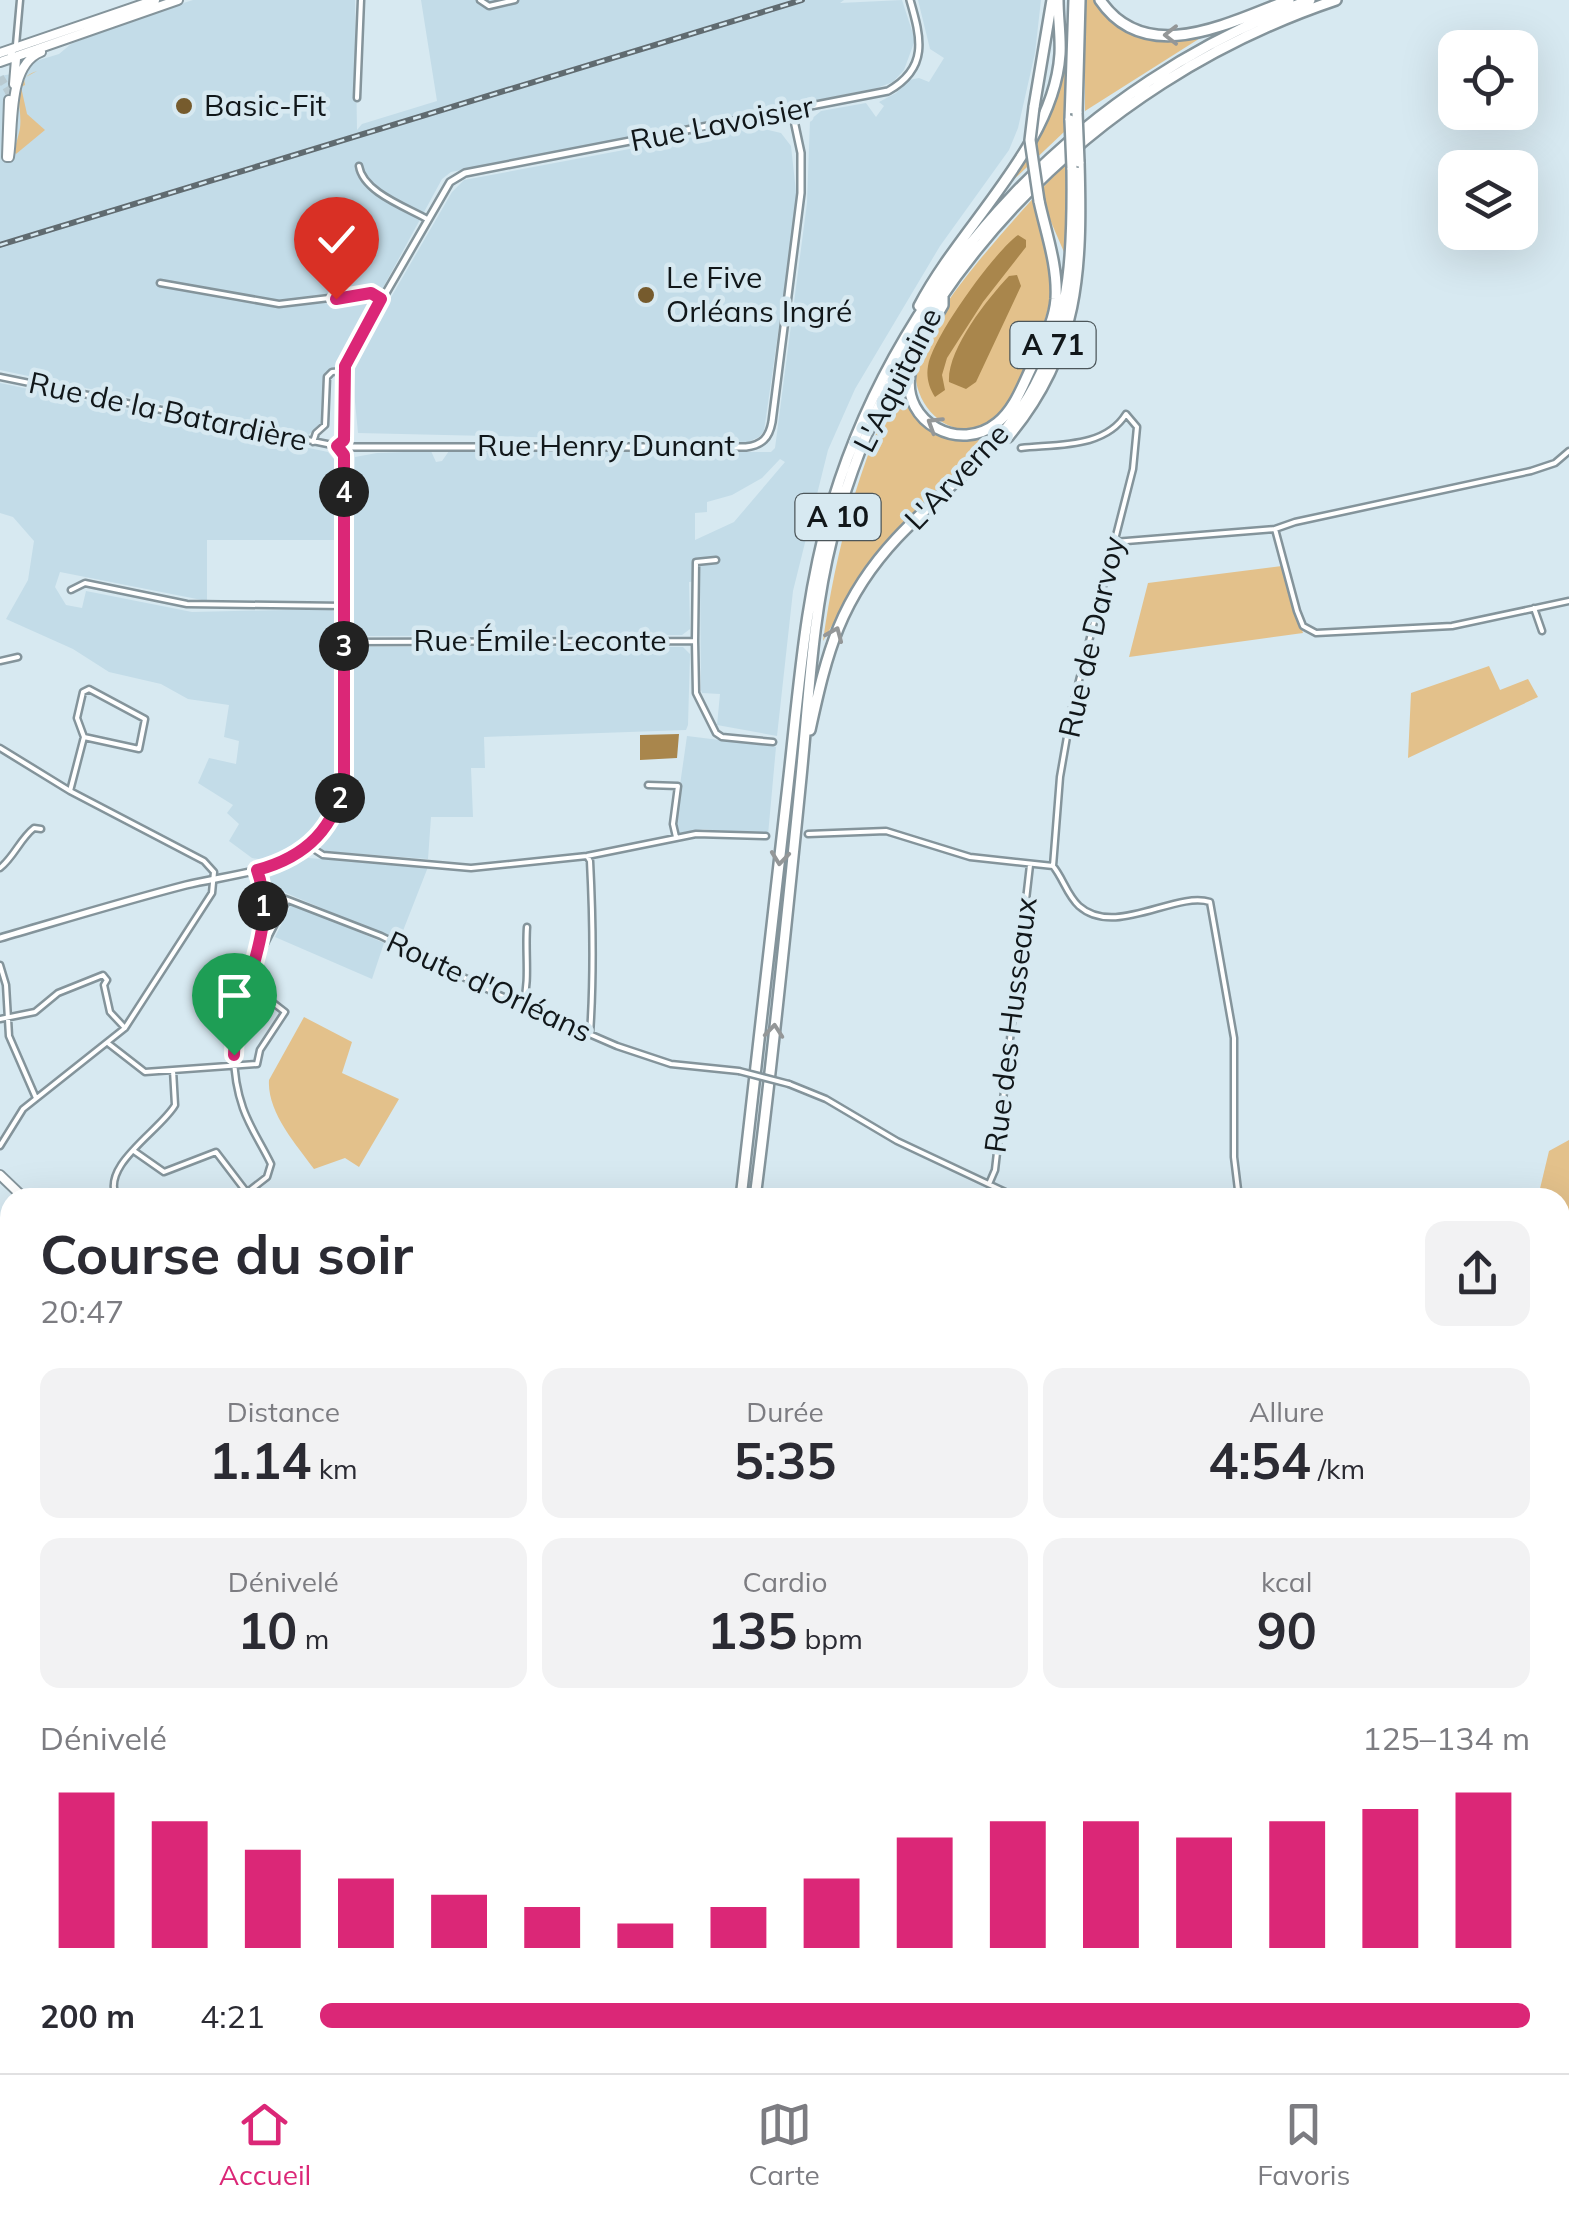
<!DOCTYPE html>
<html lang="fr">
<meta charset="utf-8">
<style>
body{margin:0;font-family:Mulish,sans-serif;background:#f2f2f3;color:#2b2b33;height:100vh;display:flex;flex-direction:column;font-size:38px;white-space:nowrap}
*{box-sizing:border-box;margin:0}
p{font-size:32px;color:#7c7c81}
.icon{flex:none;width:55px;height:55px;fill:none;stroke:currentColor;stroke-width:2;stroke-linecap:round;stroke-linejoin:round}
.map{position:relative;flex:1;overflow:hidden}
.details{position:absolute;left:0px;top:1188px;width:1570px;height:888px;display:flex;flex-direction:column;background:#fff;border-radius:30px 30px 0 0;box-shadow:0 10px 40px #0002}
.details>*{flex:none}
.fabs{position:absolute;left:1438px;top:30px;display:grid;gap:20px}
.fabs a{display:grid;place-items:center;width:100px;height:100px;border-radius:20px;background:#fff;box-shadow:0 10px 40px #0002;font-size:50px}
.pin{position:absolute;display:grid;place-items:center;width:85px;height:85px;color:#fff;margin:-102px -42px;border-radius:50% 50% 50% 0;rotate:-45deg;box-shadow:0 0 10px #0007}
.pin .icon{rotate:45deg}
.km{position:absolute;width:50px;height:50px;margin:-25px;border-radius:50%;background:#222;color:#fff;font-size:28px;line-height:50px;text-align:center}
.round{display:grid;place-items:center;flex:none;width:105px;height:105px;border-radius:20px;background:#f2f2f3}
.overview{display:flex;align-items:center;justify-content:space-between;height:170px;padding:0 40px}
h1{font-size:55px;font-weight:700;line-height:75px}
.metrics{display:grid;grid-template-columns:repeat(3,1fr);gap:15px;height:170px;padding:10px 40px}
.metrics div{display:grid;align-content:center;border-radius:20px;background:#f2f2f3;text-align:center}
.metrics b{font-size:50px;font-weight:700}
.metrics small{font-size:28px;font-weight:400}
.metrics p{font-size:28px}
.chart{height:280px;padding:20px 40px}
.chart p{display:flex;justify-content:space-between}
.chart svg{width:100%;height:180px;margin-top:10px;stroke:#db2777;stroke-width:6}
ul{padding:0 40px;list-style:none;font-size:32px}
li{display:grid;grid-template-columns:160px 120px 1fr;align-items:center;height:75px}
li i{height:25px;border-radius:12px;background:#db2777}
.tabs{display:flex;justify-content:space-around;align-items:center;height:140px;border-top:2px solid #e1e1e2;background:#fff;font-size:28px;color:#7c7c81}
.tabs a{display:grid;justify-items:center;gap:5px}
.tabs .selected{color:#db2777}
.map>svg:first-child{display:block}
.built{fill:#c3dce8;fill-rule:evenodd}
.green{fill:#e3c18b}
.forest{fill:#c09c62}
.water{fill:#a9864c}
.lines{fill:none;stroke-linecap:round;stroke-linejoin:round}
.stream{stroke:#a9864c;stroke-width:2.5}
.primary-tunnel{stroke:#b9cad1;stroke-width:8;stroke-dasharray:8 4;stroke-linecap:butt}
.minor-casing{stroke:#84949b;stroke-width:9}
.tertiary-casing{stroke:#84949b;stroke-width:10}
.secondary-casing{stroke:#84949b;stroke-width:11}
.primary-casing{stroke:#84949b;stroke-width:12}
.motorway-casing{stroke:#84949b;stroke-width:14}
.minor{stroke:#fff;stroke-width:4}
.tertiary{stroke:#fff;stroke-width:5}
.secondary{stroke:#fff;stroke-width:6}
.primary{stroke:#fff;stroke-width:8}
.motorway{stroke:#fff;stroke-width:9}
.rail-casing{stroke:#606b70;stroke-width:6}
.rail{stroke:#d7e9f1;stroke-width:2.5;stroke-dasharray:8;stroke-linecap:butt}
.minor-bridge-casing{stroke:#84949b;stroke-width:9;stroke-linecap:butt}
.motorway-bridge-casing{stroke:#84949b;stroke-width:14;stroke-linecap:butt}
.minor-bridge{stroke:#fff;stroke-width:4}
.motorway-bridge{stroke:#fff;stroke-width:9}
.oneway{stroke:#949798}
.route-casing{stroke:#fff;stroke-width:20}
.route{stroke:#db2777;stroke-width:12}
.poi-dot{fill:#765b2d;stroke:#d7e9f1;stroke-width:4}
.labels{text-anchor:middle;stroke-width:9;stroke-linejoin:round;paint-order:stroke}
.shield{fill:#d7e9f1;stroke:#4c565a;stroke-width:2.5}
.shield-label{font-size:28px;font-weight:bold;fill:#11171a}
.poi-label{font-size:30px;fill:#11171a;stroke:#d7e9f1;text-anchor:start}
.street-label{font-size:30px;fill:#11171a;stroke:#d7e9f1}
</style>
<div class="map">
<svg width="1569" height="2073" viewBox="0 0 1569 2073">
<rect width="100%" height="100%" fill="#d7e9f1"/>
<path class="built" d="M193,0H355L357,130L362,124L437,101L421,0H844L840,3L902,0L915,40L904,70L893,82L877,88L451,172L442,179L341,365L325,372L322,424L308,435L0,370V76L23,72L36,61L59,54L71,44L96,34L99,30Z
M918,0H1041L1035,53L1018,128L1009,150L940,246L855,389L828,450L793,591L777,736L717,725L720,694L702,693L701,690L700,581L689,582L690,629L682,635L356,636L352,632L355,457L377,453L431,451L436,462L442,461L449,451L771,452L775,448L807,203L810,120L821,111L866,103L876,117L884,106L879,102L896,93L909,80L919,78L929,82L944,58L930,49ZM780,459L785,462L734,522L695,540V513L707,512V502L732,495L762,478Z
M752,126L781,133L791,146L797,201L764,431L759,437L748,442L358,433L352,370L357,356L452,192L464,180Z
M0,383L328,452L337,463V540H207V601L60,572L55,587L66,605L82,608L86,591L192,612L331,609L338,615L339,724L334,751L337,793L323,826L309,840L264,860L252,858L229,841L239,824L227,813L233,805L198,783L209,758L236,764L239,741L224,737L229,705L188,699L161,684L109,672L73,649L6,619L28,580L34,541L13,517L0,513Z
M355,647H683L690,654L688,725L686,730L484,737L485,768H471L473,817H431L428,859L323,851L320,847L345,815L352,774V652Z
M687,736L776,747L768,835L703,829L673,834Z
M308,858L428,867L399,941L272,887L269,876L276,870L280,872Z
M292,903L384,943L372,979L275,937Z"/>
<path class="green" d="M1085,0H1097C1129,39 1158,39 1205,35L1085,111Z
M1065,66V131L1006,187C1035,148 1054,113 1065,66Z
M37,71L24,78L25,85L21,87L27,114L45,130L16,154L14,151C16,144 19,134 20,128C23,105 8,81 37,71Z
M1066,163L1067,259L1042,201L1035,203C1041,227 1050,253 1053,278C1055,306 1015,409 990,423C945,448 902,394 919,351C943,294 1023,209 1066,163Z
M901,377C906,404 929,446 963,437C978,433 993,423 1007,416L990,443L863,572L823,641C836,548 860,461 901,377Z
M1282,566L1303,633L1129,657L1148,583Z
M1489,666L1500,690L1528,679L1538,697L1408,758L1411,693Z
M304,1017L352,1042L342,1073L399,1099L359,1167L345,1158L314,1169C296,1144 267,1112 269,1080Z
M1569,1140V1324L1560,1325V1198L1538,1197L1549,1151Z
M0,1743L10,1752V1770L3,1777L10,1784V1849L0,1839Z"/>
<path class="forest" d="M0,1358L10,1367V1424L0,1436Z
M0,1918L10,1926V2011L0,2001Z
M393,2065H509L497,2073H397Z"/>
<path class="water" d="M1018,235L1026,240V247L983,302L947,358L942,375L945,390L935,397C929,388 926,377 928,366C932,338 995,251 1018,235Z
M1017,275L1021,286L976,382L966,389L949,382C947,350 987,299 1009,276Z
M679,734L677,758L640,760V735Z"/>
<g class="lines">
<path class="stream" d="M503,2065L504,2073"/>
<path class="primary-tunnel" d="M0,77L9,92V100"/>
<defs>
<path id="minor" d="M480,0L489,6L515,0
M16,45L20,0
M357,98L361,0
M359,166C363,192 406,207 427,219
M160,283L279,304L371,293L381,299
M0,377L337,446
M313,442L316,433L325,425L327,377L332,372L344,371
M1021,448C1058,444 1105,448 1126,414L1137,427L1133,469L1072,708L1060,777L1053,866
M1275,529L1295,522L1531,471L1555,463L1569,451
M1114,542L1275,529L1297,611L1303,626L1316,633L1452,626L1569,601
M71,590L85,583L187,604L344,606
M1534,608L1542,631
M695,641L696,693L716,733L722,737L773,742
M345,642L695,641L696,562L716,560
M0,661L18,657
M0,748L70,791L204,861L214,872L212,893L125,1028L23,1109L0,1146
M648,785L678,786L673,824L676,837
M70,791L84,737L139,749L145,719L89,689L83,692L77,718L84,737
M808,834L886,831L970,857L1053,866
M309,846L323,855L471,868L587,856L696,834L766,836
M587,856L590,861C593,919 594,976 590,1034
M1053,866C1063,878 1067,895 1079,906C1115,938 1175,891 1210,902L1234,1038V1157L1239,1198
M0,868C14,857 20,839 34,828L41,829
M257,870L263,885L270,893L381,936L497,994L617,1046L671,1064L739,1071
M261,944L265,889
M0,965L6,985L9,1036L36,1098
M523,1006C530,979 525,954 527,927
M0,1019L35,1012L58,993L103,975L107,980L104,985L110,1012L125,1028
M109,1044L145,1072L257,1064L260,1050L285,1012L267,998L245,990
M789,1084L826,1099L897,1141L1018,1198
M134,1151L164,1172L216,1152L251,1198
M989,1184L995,1170L1030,865
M117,1198C99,1166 161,1130 175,1105L173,1070
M240,1198L267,1177L271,1164C262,1145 250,1128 243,1108C217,1033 252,966 287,901
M0,1279L10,1267
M0,1347L10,1333
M1560,1425L1569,1429
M1560,1511L1569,1510
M1560,1671L1569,1681
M1560,1775L1569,1774
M1560,1892L1569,1894
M1560,1895L1569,1904
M0,2039L10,2027
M142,2065L144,2073
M1144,2065L1145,2073
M1228,2065L1232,2073
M1415,2065L1416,2073
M902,2068L907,2065
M1093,2073L1098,2065
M1292,2073L1303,2065"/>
<path id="tertiary" d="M344,440L346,362L450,182L465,173L888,91C929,68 921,38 910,0
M344,440L337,449L344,455
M351,447H746C762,445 769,438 772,422L801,193V153L792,111
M0,938C62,920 124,901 186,885C227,875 277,873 310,845C331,827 340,804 344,778V455
M1560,1585L1569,1581
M1566,2073L1569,1974"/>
<path id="secondary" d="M647,2073L664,2065"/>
<path id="primary" d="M0,53L155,0
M12,55L16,59L14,84
M0,62L178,0
M7,157L9,100
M9,157C14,127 7,65 41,52
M0,1175L24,1198
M777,2065L785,2073"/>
<path id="motorway" d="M1100,0C1146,68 1230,22 1289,0
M1034,107L1052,0
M1077,113L1080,0
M1070,120L1074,0
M943,297V305C931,326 914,350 910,374C902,423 960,453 997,423C1015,409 1023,384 1033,364C1042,343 1054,323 1056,299C1058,266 1046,233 1039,201
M919,306C961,225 1054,146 1060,54C1061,36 1058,18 1058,0
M1008,437C1080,351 1082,269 1079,162
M810,730C827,652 840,599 897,538C945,487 1002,448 1035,385C1072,316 1073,244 1072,168
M741,1198C757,1060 772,922 788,785C799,689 805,594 833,501C903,271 1084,82 1310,0
M755,1198C773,1058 787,918 801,777C809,697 812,617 832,538C897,284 1089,83 1336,0
M547,2073L549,2065
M558,2073L560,2065"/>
</defs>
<use href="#minor" class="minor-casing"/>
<use href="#tertiary" class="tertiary-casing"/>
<use href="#secondary" class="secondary-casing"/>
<use href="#primary" class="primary-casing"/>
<use href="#motorway" class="motorway-casing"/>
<use href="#minor" class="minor"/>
<use href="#tertiary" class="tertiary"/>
<use href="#secondary" class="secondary"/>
<use href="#primary" class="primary"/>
<use href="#motorway" class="motorway"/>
<defs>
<path id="rail" d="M0,245L802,0
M0,1348L10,1358
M569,2065L575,2073"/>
</defs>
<use href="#rail" class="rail-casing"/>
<use href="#rail" class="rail"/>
<defs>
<path id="minor-bridge" d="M739,1071L789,1084"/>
<path id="motorway-bridge" d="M1034,107L1030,140L1039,201
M1077,113L1079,162
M1070,120L1072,168"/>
</defs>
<use href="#minor-bridge" class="minor-bridge-casing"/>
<use href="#motorway-bridge" class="motorway-bridge-casing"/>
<use href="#minor-bridge" class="minor-bridge"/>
<use href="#motorway-bridge" class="motorway-bridge"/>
</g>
<defs><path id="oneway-chevron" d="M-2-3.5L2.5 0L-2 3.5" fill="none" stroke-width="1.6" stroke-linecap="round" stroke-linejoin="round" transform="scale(2.5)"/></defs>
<g class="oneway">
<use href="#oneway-chevron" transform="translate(1171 35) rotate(180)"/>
<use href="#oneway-chevron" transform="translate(934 424) rotate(-148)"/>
<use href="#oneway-chevron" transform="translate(835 634) rotate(-67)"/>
<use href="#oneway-chevron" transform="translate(780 858) rotate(96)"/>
<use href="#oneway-chevron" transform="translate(774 1031) rotate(-85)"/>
</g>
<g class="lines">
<defs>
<path id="route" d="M234,1055C235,990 280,934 257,870C306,857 336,828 344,778V455L337,446L344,440L345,366L381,299L371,293L336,299"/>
</defs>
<use href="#route" class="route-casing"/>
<use href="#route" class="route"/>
</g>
<g class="poi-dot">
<circle cx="184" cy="106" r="10"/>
<circle cx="646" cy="295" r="10"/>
</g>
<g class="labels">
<g class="shield">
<rect x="1010.5" y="322" width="85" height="46" rx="8"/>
<rect x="795.5" y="494" width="85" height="46" rx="8"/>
</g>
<g class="shield-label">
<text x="1053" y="355">A 71</text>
<text x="838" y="527">A 10</text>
</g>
<g class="poi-label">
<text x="204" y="116">Basic-Fit</text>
<text x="666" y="288">Le Five<tspan x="666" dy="34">Orléans Ingré</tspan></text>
</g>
<g class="street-label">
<text transform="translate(722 124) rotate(-11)" y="10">Rue Lavoisier</text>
<text transform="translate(898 380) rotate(-63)" y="10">L'Aquitaine</text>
<text transform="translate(168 412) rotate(12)" y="10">Rue de la Batardière</text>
<text x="606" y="456">Rue Henry Dunant</text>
<text transform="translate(957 477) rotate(-46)" y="10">L'Arverne</text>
<text transform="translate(1092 637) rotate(-77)" y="10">Rue de Darvoy</text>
<text x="540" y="651">Rue Émile Leconte</text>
<text transform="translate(489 987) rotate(25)" y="10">Route d'Orléans</text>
<text transform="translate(1011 1025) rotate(-83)" y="10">Rue des Husseaux</text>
</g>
</g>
</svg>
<div class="fabs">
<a><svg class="icon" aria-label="locate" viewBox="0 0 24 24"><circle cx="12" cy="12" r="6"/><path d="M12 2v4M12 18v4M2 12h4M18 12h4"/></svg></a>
<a><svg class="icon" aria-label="layers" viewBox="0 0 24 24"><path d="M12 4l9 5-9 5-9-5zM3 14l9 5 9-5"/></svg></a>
</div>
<div class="pin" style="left:234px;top:1055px;background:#1e9e55"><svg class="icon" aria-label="arrive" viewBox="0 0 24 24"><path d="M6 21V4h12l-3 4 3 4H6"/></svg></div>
<div class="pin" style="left:336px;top:299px;background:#d93025"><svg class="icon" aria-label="check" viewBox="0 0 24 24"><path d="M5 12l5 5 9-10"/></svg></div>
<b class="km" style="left:263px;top:906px">1</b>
<b class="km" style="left:340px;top:798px">2</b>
<b class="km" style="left:344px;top:646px">3</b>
<b class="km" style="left:344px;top:492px">4</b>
<section class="details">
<div class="overview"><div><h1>Course du soir</h1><p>20:47</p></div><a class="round"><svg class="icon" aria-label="share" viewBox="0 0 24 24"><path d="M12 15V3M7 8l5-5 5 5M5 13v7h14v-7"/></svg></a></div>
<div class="metrics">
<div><p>Distance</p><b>1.14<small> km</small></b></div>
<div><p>Durée</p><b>5:35</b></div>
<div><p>Allure</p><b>4:54<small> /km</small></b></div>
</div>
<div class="metrics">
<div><p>Dénivelé</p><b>10<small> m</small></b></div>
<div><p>Cardio</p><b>135<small> bpm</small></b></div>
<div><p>kcal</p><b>90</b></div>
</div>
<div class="chart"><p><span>Dénivelé</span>125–134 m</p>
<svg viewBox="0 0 160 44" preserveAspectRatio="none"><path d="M5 44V6M15 44V13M25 44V20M35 44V27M45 44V31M55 44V34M65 44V38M75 44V34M85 44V27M95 44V17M105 44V13M115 44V13M125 44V17M135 44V13M145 44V10M155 44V6"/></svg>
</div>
<ul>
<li><b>200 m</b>4:21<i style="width:100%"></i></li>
</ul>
</section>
</div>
<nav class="tabs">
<a class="selected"><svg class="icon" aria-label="home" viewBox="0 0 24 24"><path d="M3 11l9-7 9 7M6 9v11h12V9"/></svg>Accueil</a>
<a><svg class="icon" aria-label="map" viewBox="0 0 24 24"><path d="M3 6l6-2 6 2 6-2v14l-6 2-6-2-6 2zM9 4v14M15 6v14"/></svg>Carte</a>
<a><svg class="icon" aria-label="saved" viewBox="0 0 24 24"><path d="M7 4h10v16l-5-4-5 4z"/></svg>Favoris</a>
</nav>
